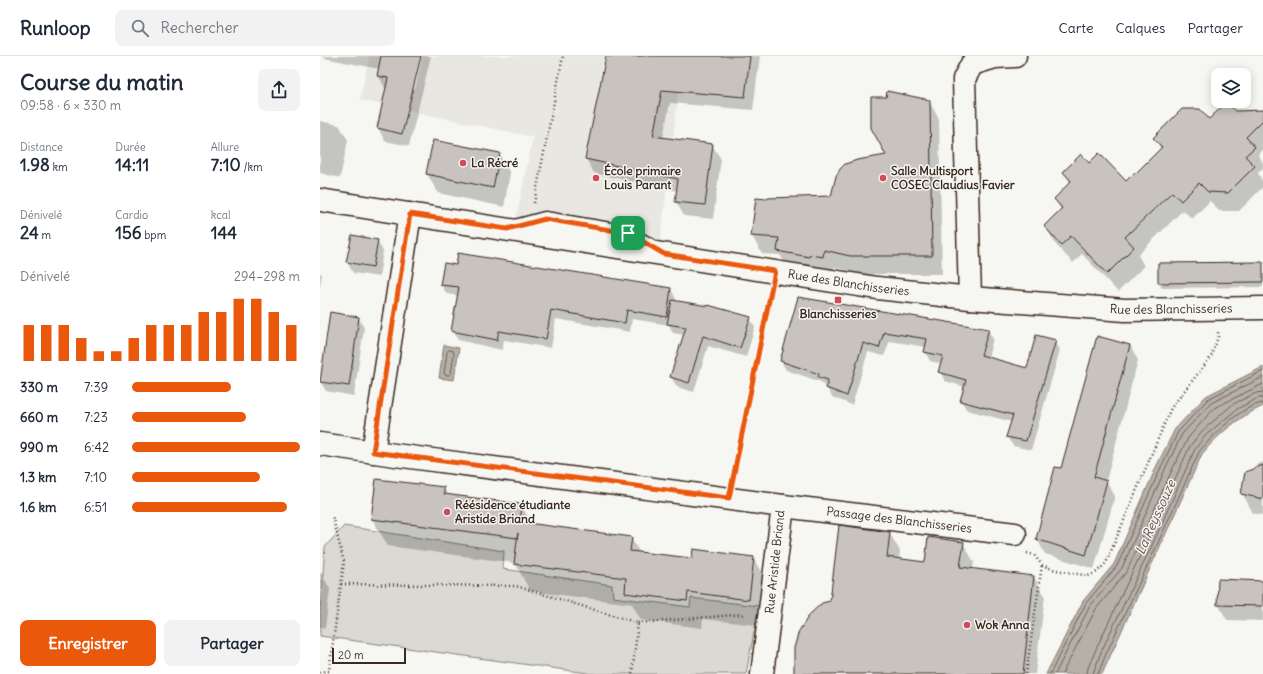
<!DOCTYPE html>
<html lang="fr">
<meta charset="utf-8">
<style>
body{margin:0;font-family:Delius,sans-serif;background:#f2f2f3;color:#1f2937;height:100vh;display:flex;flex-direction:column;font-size:15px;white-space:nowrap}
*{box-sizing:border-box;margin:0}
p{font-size:13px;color:#747a83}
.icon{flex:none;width:22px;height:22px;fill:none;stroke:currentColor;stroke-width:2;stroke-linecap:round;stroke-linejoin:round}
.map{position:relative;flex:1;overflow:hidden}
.sheet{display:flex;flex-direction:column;background:#fff;width:320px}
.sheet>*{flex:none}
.buttons{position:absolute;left:891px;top:12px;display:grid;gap:8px}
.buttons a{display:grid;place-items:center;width:40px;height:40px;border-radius:8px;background:#fff;box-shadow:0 2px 10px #0003;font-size:20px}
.scale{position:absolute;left:12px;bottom:10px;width:74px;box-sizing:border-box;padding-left:4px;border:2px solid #3b2a1e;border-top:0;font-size:11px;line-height:14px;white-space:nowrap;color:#3b2a1e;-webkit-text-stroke:3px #f6f6f2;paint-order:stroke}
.pin{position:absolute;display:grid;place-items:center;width:34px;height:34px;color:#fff;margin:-17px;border-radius:8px;box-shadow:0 2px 6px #0006}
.round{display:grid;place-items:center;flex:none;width:42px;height:42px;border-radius:8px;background:#f2f2f3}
.headline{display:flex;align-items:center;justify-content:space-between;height:68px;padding:0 20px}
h1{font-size:22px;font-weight:700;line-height:30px}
.stats{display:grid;grid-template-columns:repeat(3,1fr);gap:6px;height:68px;padding:4px 20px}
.stats div{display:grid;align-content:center}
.stats b{font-size:17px;font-weight:700}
.stats small{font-size:11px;font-weight:400}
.stats p{font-size:11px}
.chart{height:112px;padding:8px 20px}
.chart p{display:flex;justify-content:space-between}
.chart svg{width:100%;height:72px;margin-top:4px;stroke:#ea580c;stroke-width:6}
.action{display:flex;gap:8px;margin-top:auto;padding:8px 20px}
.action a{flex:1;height:46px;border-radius:8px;background:#ea580c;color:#fff;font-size:16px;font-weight:700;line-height:46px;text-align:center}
.action a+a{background:#f2f2f3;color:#1f2937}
ul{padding:0 20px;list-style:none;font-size:13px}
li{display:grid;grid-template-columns:64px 48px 1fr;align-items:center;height:30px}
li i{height:10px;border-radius:5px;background:#ea580c}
header{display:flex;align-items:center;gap:24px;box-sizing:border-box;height:56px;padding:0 20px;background:#fff;border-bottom:1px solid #e0e1e3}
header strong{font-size:19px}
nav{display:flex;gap:22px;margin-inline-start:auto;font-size:14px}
.search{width:280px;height:36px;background:#f2f2f3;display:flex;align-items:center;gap:10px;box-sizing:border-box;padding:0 14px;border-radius:8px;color:#747a83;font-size:15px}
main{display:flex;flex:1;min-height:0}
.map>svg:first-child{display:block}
.built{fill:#e8e7e2}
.green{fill:#dad9d3;stroke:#8a8278}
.water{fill:#b6b0a9;stroke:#857a71}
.shadow{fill:#0003}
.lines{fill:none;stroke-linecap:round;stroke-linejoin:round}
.shore{stroke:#6c6056;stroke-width:1}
.building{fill:#c8c3be;stroke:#3b2a1e}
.service-casing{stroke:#3b2a1e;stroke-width:17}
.minor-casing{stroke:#3b2a1e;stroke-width:25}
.path{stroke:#3b2a1e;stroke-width:2.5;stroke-dasharray:1 3;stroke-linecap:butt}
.service{stroke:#f6f6f2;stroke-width:14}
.minor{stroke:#f6f6f2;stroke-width:22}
.route-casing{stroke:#fff;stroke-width:8}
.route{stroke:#ea580c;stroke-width:5}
.poi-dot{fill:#d1495b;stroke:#f6f6f2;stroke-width:1.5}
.labels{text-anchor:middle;stroke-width:3;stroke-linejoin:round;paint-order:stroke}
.poi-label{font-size:12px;font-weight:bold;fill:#3b2a1e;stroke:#f6f6f2;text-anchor:start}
.street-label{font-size:12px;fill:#3b2a1e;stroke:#f6f6f2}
.water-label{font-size:13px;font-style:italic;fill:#605248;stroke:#f6f6f2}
</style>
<header>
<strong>Runloop</strong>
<div class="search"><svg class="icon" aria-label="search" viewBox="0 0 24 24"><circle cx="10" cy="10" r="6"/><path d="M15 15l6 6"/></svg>Rechercher</div>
<nav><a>Carte</a><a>Calques</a><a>Partager</a></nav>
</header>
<main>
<section class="sheet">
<div class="headline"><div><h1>Course du matin</h1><p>09:58 · 6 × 330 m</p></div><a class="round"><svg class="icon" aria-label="share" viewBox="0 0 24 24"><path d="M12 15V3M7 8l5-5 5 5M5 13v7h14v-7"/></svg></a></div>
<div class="stats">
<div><p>Distance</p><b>1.98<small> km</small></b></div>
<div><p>Durée</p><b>14:11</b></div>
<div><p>Allure</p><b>7:10<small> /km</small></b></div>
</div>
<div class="stats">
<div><p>Dénivelé</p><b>24<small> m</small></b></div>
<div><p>Cardio</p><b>156<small> bpm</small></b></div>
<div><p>kcal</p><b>144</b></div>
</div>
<div class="chart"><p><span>Dénivelé</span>294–298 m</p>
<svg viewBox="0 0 160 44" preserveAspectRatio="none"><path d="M5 44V22M15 44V22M25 44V22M35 44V30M45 44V38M55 44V38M65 44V30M75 44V22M85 44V22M95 44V22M105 44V14M115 44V14M125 44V6M135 44V6M145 44V14M155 44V22"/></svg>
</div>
<ul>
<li><b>330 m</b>7:39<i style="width:59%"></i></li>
<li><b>660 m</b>7:23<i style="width:68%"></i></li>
<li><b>990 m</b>6:42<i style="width:100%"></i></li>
<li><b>1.3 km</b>7:10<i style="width:76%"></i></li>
<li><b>1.6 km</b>6:51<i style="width:92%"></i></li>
</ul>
<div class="action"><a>Enregistrer</a><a>Partager</a></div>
</section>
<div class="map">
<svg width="943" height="618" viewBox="0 0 943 618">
<rect width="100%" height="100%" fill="#f6f6f2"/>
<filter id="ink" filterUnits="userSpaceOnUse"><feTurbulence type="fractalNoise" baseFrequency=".025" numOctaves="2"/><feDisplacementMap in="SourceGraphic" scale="8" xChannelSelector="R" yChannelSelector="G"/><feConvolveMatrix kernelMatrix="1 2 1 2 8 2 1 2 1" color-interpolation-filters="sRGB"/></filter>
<g filter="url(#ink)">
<path class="built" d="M49,0H363L340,188L247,173L196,163L213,81L40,44Z"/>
<path class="green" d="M24,470L184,495L183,513L292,529L293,541L370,551L371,542L439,550L426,618H275L0,580V554L5,491Z"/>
<path class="water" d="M124,289L139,292L134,324L119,322Z
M943,311V350C918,362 899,377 882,398L782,618H726L763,545L794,508L838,407L855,373L886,340Z"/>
<path class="shadow" d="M3,0H100L93,33H95L102,0H111L89,90L65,85L58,72L67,33L65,32L58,19L59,13L4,2Z
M287,0H440L433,54L350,47L343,82L392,89L401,103L393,163L364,160L356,146L358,135L274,117L266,103Z
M609,45L619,63L622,218H541L514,211L513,219L469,213L460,199L442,198L432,180L448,144L512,141L567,100Z
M943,55V93L938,98L943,107V112L938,117L943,126V131L919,155H899L890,145L872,163L863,154L818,199L824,210L798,236L762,198L753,207L736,189L725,170L741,154L735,143L751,128L744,116L769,108L806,127L816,119L841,94L835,82L915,56Z
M0,65L19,69L28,84L20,122L0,117Z
M179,98L190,117L184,151L118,137L107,118Z
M33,181L57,185L63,195L59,221L33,217L27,206Z
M943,207V231L842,232L839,227Z
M0,216L2,219L0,232Z
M121,229L351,233L356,243V245L430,262L435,271L426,301L388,290L374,336L357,331L351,321L364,279L353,277L349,269L312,263L310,276L236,263L231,292L184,284L182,294L138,284L132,275L139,240L127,238Z
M478,242L668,274L673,283L668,302L707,313L735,285L740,294L711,394L693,390L687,381L692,366L647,354L641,345L645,331L625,325L620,316L622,308L610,305L605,295L606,291L570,285L564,300L548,296L532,349L512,341L506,331L504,330L501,326L466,314L461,305Z
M39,262L44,272L34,340L6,335L0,325Z
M810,289L818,304L786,425L795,440L774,513L725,498L717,483L736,412L742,413Z
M943,406V459L933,457L922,437L937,412L936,409Z
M57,424L124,432L128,440L201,449L213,469L311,482L320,497L373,503L433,502L449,529L444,570L383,563L382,572L321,564L312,548L210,535L195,507L68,490L52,463Z
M569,476L580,495L579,504L605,507L643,487L654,506L653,513L714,521L725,540L715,618H477L511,545Z
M0,517L2,518L10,533L5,572L0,571Z
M943,526V565L907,564L898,548Z"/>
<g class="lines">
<path class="shore" d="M129,294L133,295L134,297L131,318L129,319H125L124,317L127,296Z
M730,618L766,547L797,510L842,409L858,376L888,343L943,315
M735,618L770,550L802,512L846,411L862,378L891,347L943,321
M742,618L776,553L807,515L852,414L868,382L894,352L943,328
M767,618L768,612L776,593L827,485L870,390L882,375L913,348L936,337L943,336
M773,618L781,596L833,487L875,393L886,379L917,353L938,342H943
M778,618L786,598L837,489L879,396C892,380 922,349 943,347"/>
</g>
<path class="building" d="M61,0H101L82,78L57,72L68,22L57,20Z
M286,0H430L425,41L342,34L333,80L393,88L385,149L355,146L358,123L265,103Z
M567,35L610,44L612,200H530L504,194L503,201L490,199L489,201L457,195L459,182L431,180L436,142L447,143V142L511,140L516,120L520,113L525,108L537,104L566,99L551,72V41H566Z
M907,46L915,55L943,54V64L926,81L935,91L925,100L935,110L908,137L888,136L879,127L861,145L852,136L805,181L814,191L787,218L751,180L741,189L724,170L742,152L734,143L751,125L743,116L761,98L769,107L779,97L806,125L815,116L816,117L842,91L833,82L862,53H880L889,63Z
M113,84L180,97L173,132L106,118Z
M32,179L58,184L53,211L26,206Z
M138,197L351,232L347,261L307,254L305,267L231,254L226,283L179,275L177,284L131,275L139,231L120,229L124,207L136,209Z
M943,206V226L838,227V207Z
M478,241L669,273L661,299L707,312L716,279L736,284L706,385L686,381L693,359L640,345L646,324L618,316L623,300L604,296L607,283L564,276L559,292L543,287L527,340L506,332L508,324L498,321L499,318L460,305Z
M352,244L388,250V249L431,261L420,292L383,280L369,327L350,321L366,271L347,268Z
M10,256L39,261L29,330L0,326Z
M777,280L810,289L774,421L787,425L766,499L716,483L735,411L741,412Z
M943,409V443L921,438L925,416Z
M56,423L124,431V438L202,448L200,466L312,481L310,495L372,502L373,493L434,501L429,544L368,536L367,545L305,537L306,522L194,508L198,477L197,482L51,463Z
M519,469L570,476L567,501L605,506L608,481L644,486L640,511L714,520L703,618H474V592L479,575L490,558L502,547L510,545Z
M898,523L943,525V550L897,549Z"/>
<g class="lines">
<defs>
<path id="service" d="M195,171L225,163L308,177L334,192"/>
<g id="minor">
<path id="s1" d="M0,144L557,232L650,242L805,254L943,252"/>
<path d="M650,242L644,23L652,8L675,1L695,0"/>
<path d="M0,388L75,399L463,450L442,618"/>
<path d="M53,396L90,158"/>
<path id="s2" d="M463,450L695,478"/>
</g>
</defs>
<use href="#service" class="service-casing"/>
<use href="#minor" class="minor-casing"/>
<path class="path" d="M214,147L243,0
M413,420L451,239
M707,497L714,499L722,509L732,513L768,520L777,516L786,507L851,352L891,301L898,281V276
M21,528L196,530L318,567L312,618
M318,567L425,558
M0,616L9,615L24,506L12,459
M706,618L722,509"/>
<use href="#service" class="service"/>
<use href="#minor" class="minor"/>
</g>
</g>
<g class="lines" filter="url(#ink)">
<defs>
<path id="route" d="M90,158L187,173L225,163L308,177L344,198L455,215L409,442L53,396Z"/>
</defs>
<use href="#route" class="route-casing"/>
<use href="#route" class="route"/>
</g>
<g class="poi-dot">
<circle cx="143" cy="107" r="4"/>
<circle cx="276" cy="122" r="4"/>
<circle cx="563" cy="122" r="4"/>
<rect x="514" y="240" width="8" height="8" rx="2"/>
<circle cx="127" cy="456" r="4"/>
<circle cx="647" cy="569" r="4"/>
</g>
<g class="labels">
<g class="poi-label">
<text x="151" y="111">La Récré</text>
<text x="284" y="119">École primaire<tspan x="284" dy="14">Louis Parant</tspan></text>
<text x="571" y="119">Salle Multisport<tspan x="571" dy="14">COSEC Claudius Favier</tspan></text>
<text x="518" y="262" text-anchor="middle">Blanchisseries</text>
<text x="135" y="453">Réésidence étudiante<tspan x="135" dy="14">Aristide Briand</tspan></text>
<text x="655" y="573">Wok Anna</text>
</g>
<g class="street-label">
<text dy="4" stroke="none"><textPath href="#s1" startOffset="535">Rue des Blanchisseries</textPath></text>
<text dy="4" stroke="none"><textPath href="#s1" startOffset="859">Rue des Blanchisseries</textPath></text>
<text dy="4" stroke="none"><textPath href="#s2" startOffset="117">Passage des Blanchisseries</textPath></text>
<text transform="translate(455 506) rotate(-84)" y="4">Rue Aristide Briand</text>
</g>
<g class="water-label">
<text transform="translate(835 461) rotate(-66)" y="5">La Reyssouze</text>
</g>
</g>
</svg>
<div class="buttons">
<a><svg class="icon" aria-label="layers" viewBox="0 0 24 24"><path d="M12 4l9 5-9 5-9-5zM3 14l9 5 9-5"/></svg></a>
</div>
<div class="scale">20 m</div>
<div class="pin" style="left:308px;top:177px;background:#1e9e55"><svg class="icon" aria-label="arrive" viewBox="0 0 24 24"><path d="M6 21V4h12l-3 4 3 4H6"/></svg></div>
</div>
</main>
